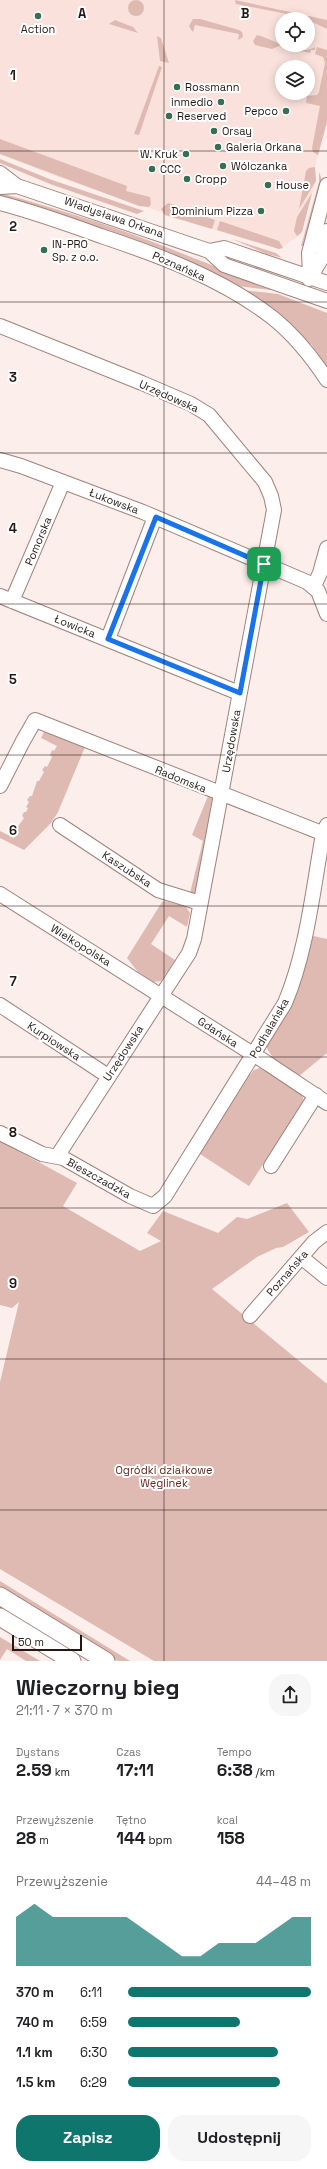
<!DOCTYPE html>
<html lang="pl">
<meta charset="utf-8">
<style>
body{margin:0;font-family:"Space Grotesk",sans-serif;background:#f6f6f6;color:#202124;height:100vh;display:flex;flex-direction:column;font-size:15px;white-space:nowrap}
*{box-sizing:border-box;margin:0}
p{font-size:13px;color:#757577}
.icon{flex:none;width:22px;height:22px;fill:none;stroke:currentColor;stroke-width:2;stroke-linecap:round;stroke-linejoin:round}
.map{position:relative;height:1661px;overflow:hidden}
.details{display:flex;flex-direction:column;background:#fff;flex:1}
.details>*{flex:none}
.tools{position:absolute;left:275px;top:12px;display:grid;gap:8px}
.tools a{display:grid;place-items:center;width:40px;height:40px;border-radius:50%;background:#fff;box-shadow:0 2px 10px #0003;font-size:20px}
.scale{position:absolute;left:12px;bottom:10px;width:70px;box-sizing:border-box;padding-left:4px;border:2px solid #241815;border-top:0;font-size:11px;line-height:14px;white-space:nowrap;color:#241815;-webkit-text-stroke:3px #fff;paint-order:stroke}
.pin{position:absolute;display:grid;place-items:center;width:34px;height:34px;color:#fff;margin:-17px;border-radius:8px;box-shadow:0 2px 6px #0006}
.round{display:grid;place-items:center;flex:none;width:42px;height:42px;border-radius:16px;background:#f6f6f6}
.head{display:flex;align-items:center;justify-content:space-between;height:68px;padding:0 16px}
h1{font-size:22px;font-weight:700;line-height:30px}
.stats{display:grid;grid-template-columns:repeat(3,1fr);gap:6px;height:68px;padding:4px 16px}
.stats div{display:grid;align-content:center}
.stats b{font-size:17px;font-weight:700}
.stats small{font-size:11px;font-weight:400}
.stats p{font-size:11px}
.chart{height:112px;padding:8px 16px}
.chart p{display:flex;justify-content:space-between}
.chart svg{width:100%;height:72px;margin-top:4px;fill:#0f766e;opacity:.7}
.primary-button{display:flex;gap:8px;margin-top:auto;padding:8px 16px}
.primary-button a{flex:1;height:46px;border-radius:16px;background:#0f766e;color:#fff;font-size:16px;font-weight:700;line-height:46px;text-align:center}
.primary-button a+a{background:#f6f6f6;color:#202124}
ul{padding:0 16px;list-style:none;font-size:13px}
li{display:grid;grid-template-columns:64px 48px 1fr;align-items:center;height:30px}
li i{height:10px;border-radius:5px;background:#0f766e}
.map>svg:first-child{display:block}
.built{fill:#fae1db;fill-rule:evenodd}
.green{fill:#debab2}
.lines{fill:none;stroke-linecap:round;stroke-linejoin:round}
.minor-casing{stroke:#a0827b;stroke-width:16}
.major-casing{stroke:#a0827b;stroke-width:19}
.minor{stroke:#fff;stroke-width:14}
.major{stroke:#fff;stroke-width:17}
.route-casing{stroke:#fff;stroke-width:8}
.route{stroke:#1a73e8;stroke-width:5}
.grid{fill:none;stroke:#241815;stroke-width:1;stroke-opacity:0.55}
.poi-dot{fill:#366e56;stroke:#fff;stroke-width:1.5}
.labels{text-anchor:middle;stroke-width:4;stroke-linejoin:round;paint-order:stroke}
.poi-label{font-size:11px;fill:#241815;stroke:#fff;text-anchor:start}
.street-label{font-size:11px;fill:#241815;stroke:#fff}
.park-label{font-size:11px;fill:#612d22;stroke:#fff}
.grid-label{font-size:13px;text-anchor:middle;font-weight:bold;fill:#241815;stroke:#fff;stroke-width:4;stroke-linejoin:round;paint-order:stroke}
</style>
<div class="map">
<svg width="327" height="1661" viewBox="0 0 327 1661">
<rect width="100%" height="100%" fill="#fceeeb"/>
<path class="built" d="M0,0H327V122L315,167L316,181L300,235L279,249L165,215L161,212L61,178L0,154ZM282,19H308V45H282ZM282,67H308V93H282Z"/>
<path class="green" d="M235,0L327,20V29L302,17L236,4Z
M128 8a8 8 0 1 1 16 0a8 8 0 1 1-16 0Z
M193,19H200L239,30L242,32L243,37L238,40L239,34L195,25L193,32L192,31L189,26Z
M115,20L133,27L138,33L109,24Z
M257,35C273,39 288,51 306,50C309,50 313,48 315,47V50H311L310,53L279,46L272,49L255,45L253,41Z
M157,36L161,38L169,63L160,61Z
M317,47L327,50V122L318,155L313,152L312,148L320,106L306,103L307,96L317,95L319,92L325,63L323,57L315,54Z
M159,66L162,67L139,135L134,134Z
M0,139L127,186L126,191L150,197L151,204L149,207L139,206L0,154Z
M0,159L52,180L144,211L137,214L50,184L0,163Z
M315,167L316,181L299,209L306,171L309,168Z
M319,172L322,180L306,240L303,246H301L319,182Z
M0,193C52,207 103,223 153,242C192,257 230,273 269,287L271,290L237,286L0,197Z
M312,193L302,232L297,236L294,231L297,217Z
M168,203L215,220L212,229L165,215L161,209Z
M220,221L279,241L283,248L279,249L217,230Z
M232,239L276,253L282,258L267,254Z
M242,290L278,294L327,313V367L311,344H306Z
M44,732L85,747L58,812L51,823L24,850L0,838V831L14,838L16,833L14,832L24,818L22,816L24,812H26L28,808L26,807L29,802L27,800L30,796H32L37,781H39L44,772L42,770L45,766L47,767L52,757L50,755L52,750L54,751L57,746L41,738Z
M208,796L214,799L196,895L190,893L203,841L192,835Z
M165,901L186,907L190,913L187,927L169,916L151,944L175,960L161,981L154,982L138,972L127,958L162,902Z
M309,935L327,939V1053L299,1076C287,1067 270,1060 266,1045Z
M260,1068L302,1095L304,1101L249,1186L200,1154L198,1156L195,1154L247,1073L250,1075L254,1070Z
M0,1141L77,1183L63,1206L140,1251L161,1241L147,1233L163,1211L218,1233L237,1217L247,1219L287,1203L309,1232L283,1247L276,1248L257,1257L212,1289L327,1384V1661H154L0,1569V1382L19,1302L12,1308L0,1305Z
M0,1581L130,1661H118L0,1589Z
M0,1637L40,1661H26L7,1649L0,1660Z"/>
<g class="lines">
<defs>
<path id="minor" d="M0,173L17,186
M0,187L17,186L209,251L224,265L327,301
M0,203C34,212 68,224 101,236C161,256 223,279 273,318C294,335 312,357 327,380
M209,251L224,248L327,283
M310,276L309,253L327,185
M309,279L323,256L327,231
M0,326L142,383L191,404L209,415L265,482L271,496L274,510L194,939L189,953L60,1152L63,1158
M0,460L21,466L143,512L307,582L318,591L327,614
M314,586L320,573L327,548
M0,596L239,693
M12,601L63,482
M108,639L155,517
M0,786L23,741L35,720L327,835
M60,825L158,890L200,903
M0,894L267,1063L327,1103
M0,1005L108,1076
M0,1133L42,1154L63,1158L130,1196L153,1206L165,1196L285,1003C307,951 313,889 323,834L327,825
M271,1166L316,1095
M301,1257L327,1278
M250,1316L314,1242L327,1232"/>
<path id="major" d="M0,1596L106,1661
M0,1617L72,1661"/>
</defs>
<use href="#minor" class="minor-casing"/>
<use href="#major" class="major-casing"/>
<use href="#minor" class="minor"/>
<use href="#major" class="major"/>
</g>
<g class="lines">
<defs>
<path id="route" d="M156,517L264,564L240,693L108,639Z"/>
</defs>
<use href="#route" class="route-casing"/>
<use href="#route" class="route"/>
</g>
<path class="grid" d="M164,0V1661M0,151H327M0,302H327M0,453H327M0,604H327M0,755H327M0,906H327M0,1057H327M0,1208H327M0,1359H327M0,1510H327"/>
<g class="poi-dot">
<circle cx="38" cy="16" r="4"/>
<circle cx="177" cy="87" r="4"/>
<circle cx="221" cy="102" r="4"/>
<circle cx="286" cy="111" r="4"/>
<circle cx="169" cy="116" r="4"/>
<circle cx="214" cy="131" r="4"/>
<circle cx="218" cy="147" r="4"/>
<circle cx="186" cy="154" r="4"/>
<circle cx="223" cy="166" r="4"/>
<circle cx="152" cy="169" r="4"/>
<circle cx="187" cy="179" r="4"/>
<circle cx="268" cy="185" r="4"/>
<circle cx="261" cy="211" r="4"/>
<circle cx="44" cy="250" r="4"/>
</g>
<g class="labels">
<g class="poi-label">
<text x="38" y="33" text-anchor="middle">Action</text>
<text x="185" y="91">Rossmann</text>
<text x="213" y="106" text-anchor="end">inmedio</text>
<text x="278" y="115" text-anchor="end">Pepco</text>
<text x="177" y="120">Reserved</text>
<text x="222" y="135">Orsay</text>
<text x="226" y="151">Galeria Orkana</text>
<text x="178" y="158" text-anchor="end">W. Kruk</text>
<text x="231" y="170">Wólczanka</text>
<text x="160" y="173">CCC</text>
<text x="195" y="183">Cropp</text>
<text x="276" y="189">House</text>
<text x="253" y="215" text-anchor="end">Dominium Pizza</text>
<text x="52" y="248">IN-PRO<tspan x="52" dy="13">Sp. z o.o.</tspan></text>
</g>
<g class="street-label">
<text transform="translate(114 217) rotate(19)" y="4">Władysława Orkana</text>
<text transform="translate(179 266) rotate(24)" y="4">Poznańska</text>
<text transform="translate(169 396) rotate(24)" y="4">Urzędowska</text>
<text transform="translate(114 501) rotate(21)" y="4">Łukowska</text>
<text transform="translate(38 541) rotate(-67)" y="4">Pomorska</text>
<text transform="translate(75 626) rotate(22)" y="4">Łowicka</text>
<text transform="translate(231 741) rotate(-80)" y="4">Urzędowska</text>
<text transform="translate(181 779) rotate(22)" y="4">Radomska</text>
<text transform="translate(127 869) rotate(33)" y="4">Kaszubska</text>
<text transform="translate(81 945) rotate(32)" y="4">Wielkopolska</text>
<text transform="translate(269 1028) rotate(-60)" y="4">Podhalańska</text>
<text transform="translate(218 1032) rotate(33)" y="4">Gdańska</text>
<text transform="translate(54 1041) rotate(33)" y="4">Kurpiowska</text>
<text transform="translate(123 1053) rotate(-57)" y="4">Urzędowska</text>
<text transform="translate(99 1178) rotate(29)" y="4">Bieszczadzka</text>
<text transform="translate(287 1273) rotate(-49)" y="4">Poznańska</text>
</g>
<g class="park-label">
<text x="164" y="1474">Ogródki działkowe<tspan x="164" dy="13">Węglinek</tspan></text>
</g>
</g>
<g class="grid-label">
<text x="82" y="18">A</text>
<text x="245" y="18">B</text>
<text x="13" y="80">1</text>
<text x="13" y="231">2</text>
<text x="13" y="382">3</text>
<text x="13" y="533">4</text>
<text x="13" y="684">5</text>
<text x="13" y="835">6</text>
<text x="13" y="986">7</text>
<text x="13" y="1137">8</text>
<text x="13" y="1288">9</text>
</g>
</svg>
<div class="tools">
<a><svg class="icon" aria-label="locate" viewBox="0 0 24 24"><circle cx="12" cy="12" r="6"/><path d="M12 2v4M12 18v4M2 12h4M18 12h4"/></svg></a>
<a><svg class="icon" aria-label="layers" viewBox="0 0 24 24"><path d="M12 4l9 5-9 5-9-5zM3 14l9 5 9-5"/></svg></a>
</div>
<div class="scale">50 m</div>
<div class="pin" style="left:264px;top:564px;background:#1e9e55"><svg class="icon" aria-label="arrive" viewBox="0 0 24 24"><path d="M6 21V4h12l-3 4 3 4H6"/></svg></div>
</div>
<section class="details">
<div class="head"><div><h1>Wieczorny bieg</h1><p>21:11 · 7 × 370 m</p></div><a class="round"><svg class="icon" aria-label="share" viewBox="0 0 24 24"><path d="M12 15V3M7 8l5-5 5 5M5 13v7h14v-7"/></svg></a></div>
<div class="stats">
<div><p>Dystans</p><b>2.59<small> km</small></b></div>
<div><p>Czas</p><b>17:11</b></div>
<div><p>Tempo</p><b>6:38<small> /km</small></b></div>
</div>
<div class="stats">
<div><p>Przewyższenie</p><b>28<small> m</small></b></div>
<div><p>Tętno</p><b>144<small> bpm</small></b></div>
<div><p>kcal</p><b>158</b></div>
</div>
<div class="chart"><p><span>Przewyższenie</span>44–48 m</p>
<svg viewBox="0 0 160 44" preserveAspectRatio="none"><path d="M0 44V14L10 6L20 14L30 14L40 14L50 14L60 14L70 22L80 30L90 38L100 38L110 30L120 30L130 30L140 22L150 14L160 14V44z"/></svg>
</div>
<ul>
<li><b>370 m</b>6:11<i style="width:100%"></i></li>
<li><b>740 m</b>6:59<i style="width:61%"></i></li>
<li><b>1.1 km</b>6:30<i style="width:82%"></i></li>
<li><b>1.5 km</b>6:29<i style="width:83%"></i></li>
</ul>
<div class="primary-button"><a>Zapisz</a><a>Udostępnij</a></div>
</section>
